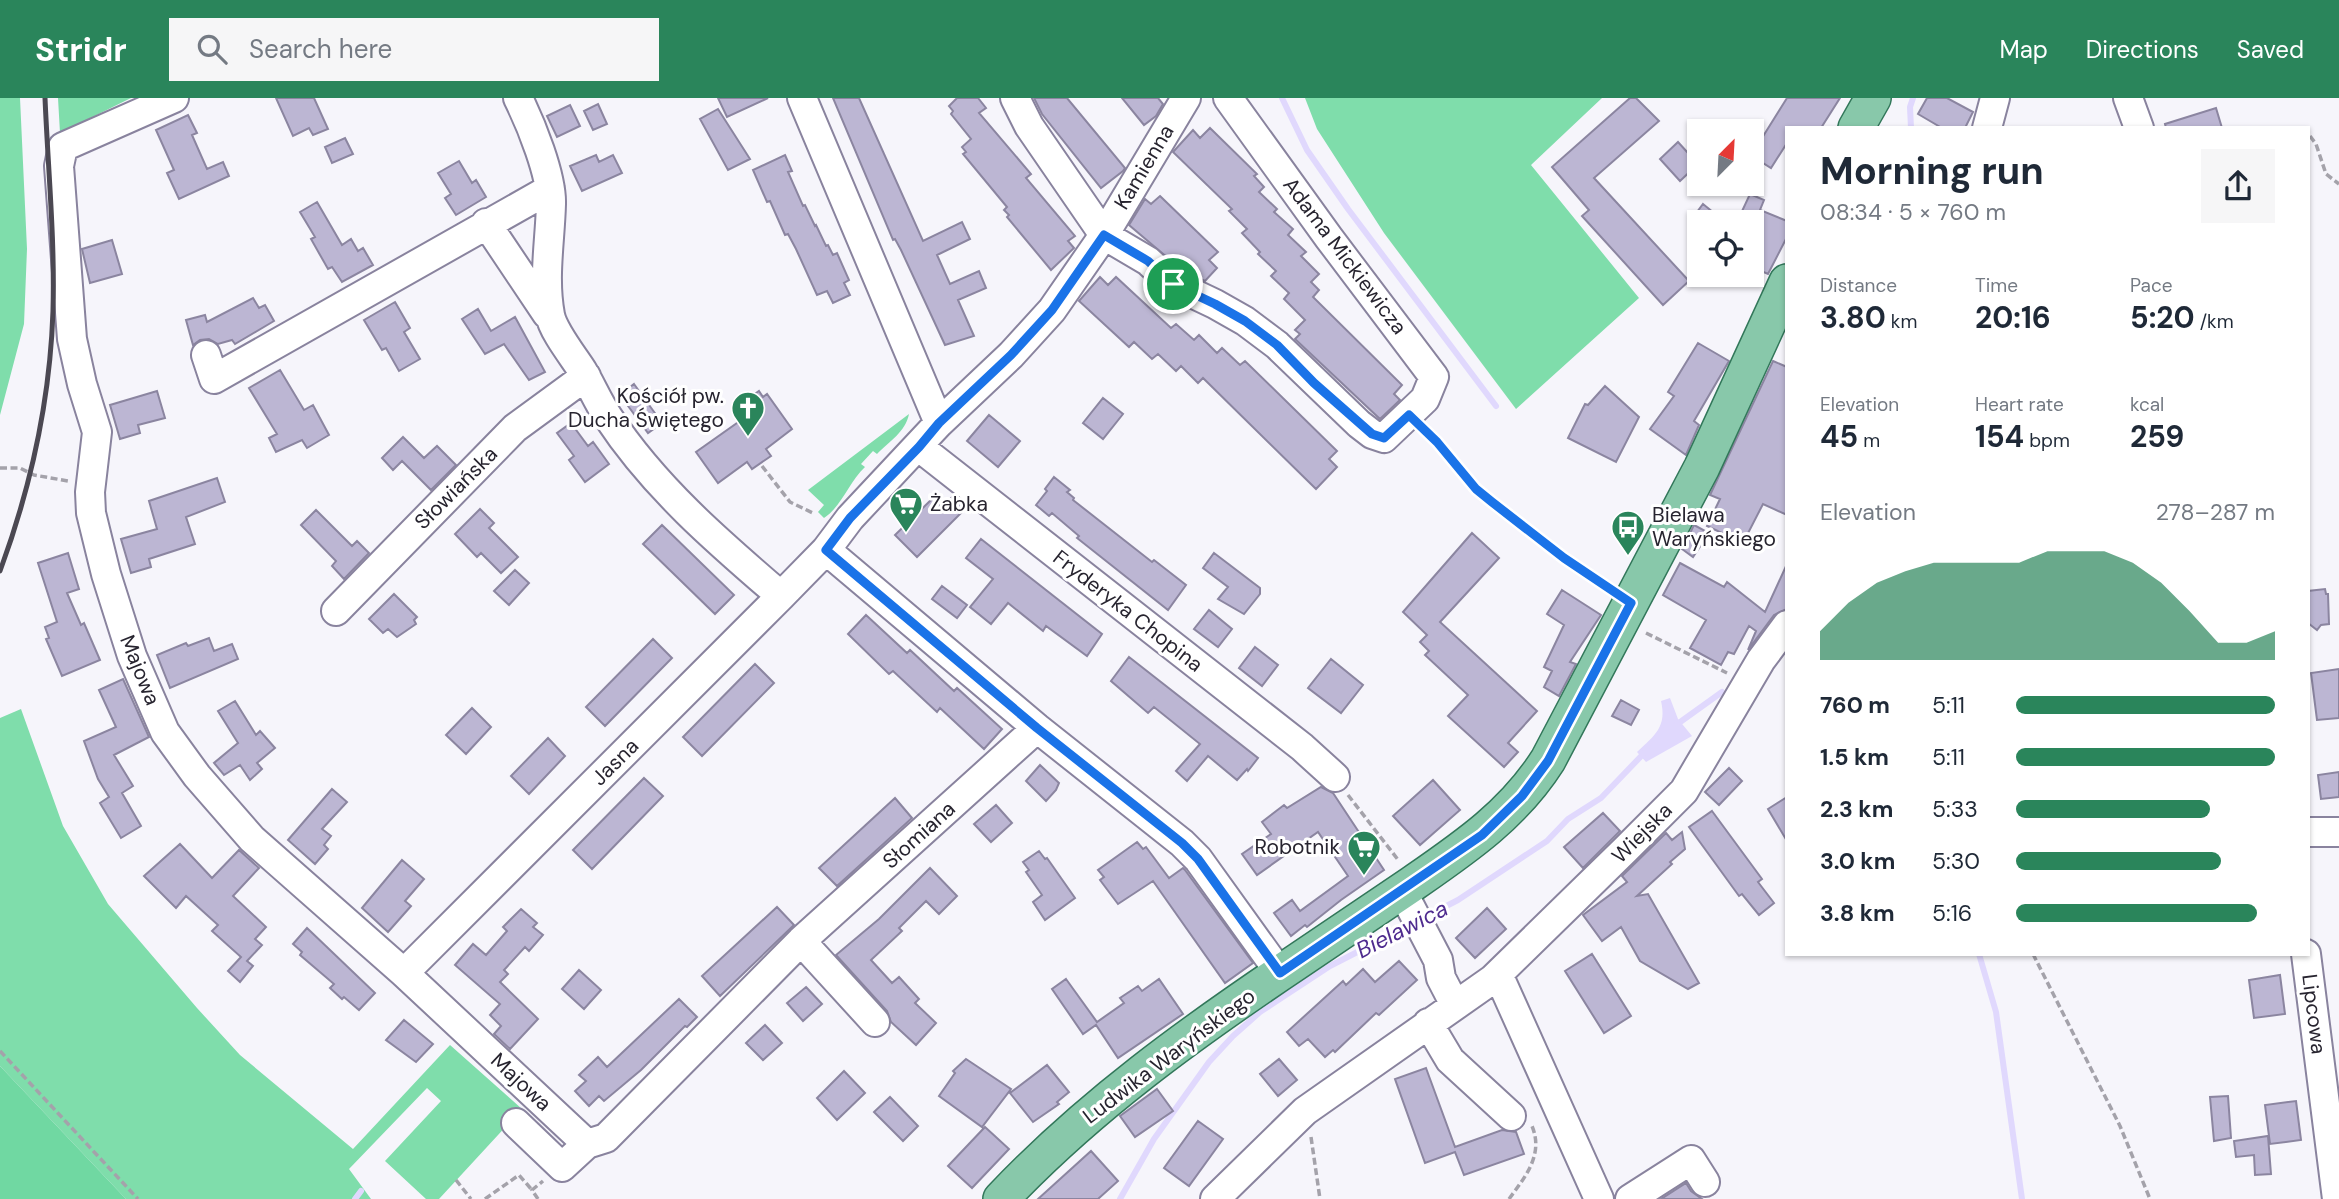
<!DOCTYPE html>
<meta charset="utf-8">
<style>
body{margin:0;font-family:"DM Sans",sans-serif;background:#f6f6f7;color:#1f2937;height:100vh;display:flex;flex-direction:column;font-size:26px;white-space:nowrap}
*{box-sizing:border-box;margin:0}
p{font-size:23px;color:#747a83}
.icon{flex:none;width:38px;height:38px;fill:none;stroke:currentColor;stroke-width:2;stroke-linecap:round;stroke-linejoin:round}
.map{position:relative;flex:1;overflow:hidden}
.panel{position:absolute;left:1785px;top:28px;width:525px;height:830px;display:flex;flex-direction:column;background:#fff;border-radius:0px;box-shadow:0 2px 5px #0004}
.panel>*{flex:none}
.needle{width:46px;rotate:24deg}
.controls{position:absolute;left:1687px;top:21px;display:grid;gap:14px}
.controls a{display:grid;place-items:center;width:77px;height:77px;border-radius:0px;background:#fff;box-shadow:0 2px 5px #0004;font-size:35px}
.pin{position:absolute;display:grid;place-items:center;width:60px;height:60px;color:#fff;margin:-30px;border:4px solid #fff;border-radius:50%;box-shadow:0 2px 7px #0007}
.round{display:grid;place-items:center;flex:none;width:74px;height:74px;border-radius:0px;background:#f6f6f7}
.headline{display:flex;align-items:center;justify-content:space-between;height:119px;padding:0 35px}
h1{font-size:38px;font-weight:700;line-height:52px}
.stats{display:grid;grid-template-columns:repeat(3,1fr);gap:10px;height:119px;padding:7px 35px}
.stats div{display:grid;align-content:center}
.stats b{font-size:30px;font-weight:700}
.stats small{font-size:19px;font-weight:400}
.stats p{font-size:19px}
.chart{height:196px;padding:14px 35px}
.chart p{display:flex;justify-content:space-between}
.chart svg{width:100%;height:126px;margin-top:7px;fill:#2a855b;opacity:.7}
ul{padding:0 35px;list-style:none;font-size:23px}
li{display:grid;grid-template-columns:112px 84px 1fr;align-items:center;height:52px}
li i{height:18px;border-radius:9px;background:#2a855b}
header{display:flex;align-items:center;gap:42px;box-sizing:border-box;height:98px;padding:0 35px;background:#2a855b;color:#fff}
header strong{font-size:33px}
nav{display:flex;gap:38px;margin-inline-start:auto;font-size:24px}
.search{width:490px;height:63px;background:#f6f6f7;display:flex;align-items:center;gap:18px;box-sizing:border-box;padding:0 24px;border-radius:0px;color:#747a83;font-size:26px}
.map>svg:first-child{display:block}
.green{fill:#7fddab}
.forest{fill:#70d8a2}
.water{fill:#e0d8fd}
.lines{fill:none;stroke-linecap:round;stroke-linejoin:round}
.stream{stroke:#e0d8fd;stroke-width:6}
.building{fill:#bcb6d3;stroke:#8b85a0;stroke-width:2}
.minor-casing{stroke:#89839e;stroke-width:32}
.major-casing{stroke:#32775a;stroke-width:38}
.path{stroke:#a4a2aa;stroke-width:3.5;stroke-dasharray:7 3.5;stroke-linecap:butt}
.minor{stroke:#fff;stroke-width:28}
.major{stroke:#88c8aa;stroke-width:35}
.rail{stroke:#4b4852;stroke-width:5}
.route-casing{stroke:#fff;stroke-width:14}
.route{stroke:#1a73e8;stroke-width:9}
.labels{text-anchor:middle;stroke-width:6;stroke-linejoin:round;paint-order:stroke}
.street-label{font-size:21px;fill:#27242f;stroke:#fff}
.poi-label{font-size:21px;fill:#27242f;stroke:#fff;text-anchor:end}
.water-label{font-size:23px;font-style:italic;fill:#4f2c8f;stroke:#fff}
</style>
<header>
<strong>Stridr</strong>
<div class="search"><svg class="icon" aria-label="search" viewBox="0 0 24 24"><circle cx="10" cy="10" r="6"/><path d="M15 15l6 6"/></svg>Search here</div>
<nav><a>Map</a><a>Directions</a><a>Saved</a></nav>
</header>
<div class="map">
<svg width="2339" height="1101" viewBox="0 0 2339 1101">
<rect width="100%" height="100%" fill="#f6f5fb"/>
<path class="green" d="M0,0H20L27,151L24,226L0,317Z
M58,0H131L60,35Z
M1305,0H1602L1531,67L1639,200L1516,311L1384,135L1317,31Z
M909,316C906,333 889,344 877,356L873,353L861,366L865,369C849,384 842,408 824,420L818,414L824,407L808,392Z
M21,611L63,728L108,806L197,910L240,957L353,1051L450,947L522,1011L439,1101H426L385,1063L441,1003L427,990L349,1071L371,1101H126L0,968V620Z"/>
<path class="forest" d="M0,968L126,1101H0Z"/>
<path class="water" d="M1670,600L1678,621L1692,638L1646,664L1637,654C1655,637 1667,629 1661,603Z"/>
<g class="lines">
<path class="stream" d="M1282,0L1307,52L1348,111L1496,308
M1911,30L1910,9L1913,0
M1676,627L1722,594
M1425,819L1458,802L1547,743L1568,721L1601,700L1647,652
M1979,856L1996,914L2022,1101
M355,1101L361,1093
M1120,1101L1154,1041L1209,964L1233,938L1260,914L1330,868L1412,826"/>
</g>
<path class="building" d="M276,0H314L328,31L313,37L309,30L293,38Z
M718,0H768L727,19Z
M833,0H859L923,143L962,124L970,141L937,157L950,186L979,173L986,190L958,202L974,238L945,247L901,152L895,141L893,142Z
M957,0H978L986,10L979,15L1031,76L1026,80L1075,138L1068,143L1074,150L1051,172L1007,119L1009,117L1004,112L1007,109L963,56L966,54L962,49L971,41L951,16L953,13L949,8Z
M1034,0H1067L1125,70L1123,73L1101,90L1042,16Z
M1122,0H1158L1163,6L1156,18L1144,27Z
M1630,0H1636L1659,23L1594,80L1689,183L1663,207L1582,118L1589,112L1552,69Z
M1787,0H1840L1821,30H1787V45L1771,70L1752,58V56Z
M1927,0H1947L1973,14L1965,30H1942L1918,16Z
M598,6L607,26L593,32L584,13Z
M570,7L580,28L557,39L547,18Z
M2216,10L2222,30H2166L2165,26Z
M718,11L750,61L728,72L700,21Z
M188,17L197,35L192,37L207,71L223,64L229,78L179,101L167,75L174,72L156,32Z
M1210,30L1257,76L1254,78L1264,89L1259,94L1277,111L1274,114L1293,131L1288,137L1306,154L1301,158L1319,176L1311,184L1319,192L1313,199L1402,287L1394,296L1400,302L1380,321L1295,241L1300,236L1295,232L1305,222L1284,201L1289,195L1271,178L1276,173L1258,156L1260,154L1242,135L1247,131L1229,113L1232,111L1173,54L1193,32L1200,40Z
M345,40L353,56L332,65L325,49Z
M1678,44L1698,66L1680,83L1660,61Z
M596,57L599,64L613,57L622,75L582,93L570,68Z
M785,57L792,73L788,74L803,108L805,107L815,128L816,127L826,148L828,147L833,157L837,155L849,182L844,185L850,197L833,205L827,193L817,197L796,151L788,136L785,137L770,103L767,104L753,72Z
M459,63L472,85L476,82L486,99L456,117L445,100L451,96L438,75Z
M1750,96L1764,102L1760,112L1787,123V139L1768,176L1752,169V124H1737Z
M1160,98L1218,154L1209,162L1217,170L1205,183L1182,172L1129,127L1145,101L1151,106Z
M317,104L342,147L351,141L358,153L363,150L373,167L342,184L332,169L328,171L311,141L315,139L300,114Z
M1703,106L1725,124H1701L1694,118Z
M112,142L122,176L90,185L82,151Z
M1100,179L1108,187L1116,179L1171,230L1176,226L1194,242L1199,237L1217,255L1222,250L1240,267L1245,263L1337,353L1329,361L1337,369L1316,391L1203,280L1198,285L1181,268L1176,273L1158,256L1152,261L1134,244L1129,249L1079,203Z
M253,200L259,210L265,207L274,223L235,246L232,242L218,246L209,241L200,242L193,247L186,222L205,217L207,224Z
M395,204L410,230L404,234L420,261L399,273L386,250L382,252L364,222Z
M478,211L491,233L515,219L545,274L529,282L504,246L485,256L462,221Z
M1698,245L1729,263L1694,323L1699,327L1686,357L1650,331L1674,298L1668,294Z
M1773,263L1787,269V417L1763,406L1743,445L1707,428L1720,401L1710,397Z
M280,272L304,312L313,307L329,337L307,350L302,342L276,354L269,340L277,336L249,290Z
M634,286L662,325L648,335L620,297Z
M1605,288L1639,319L1616,364L1568,340L1585,306L1588,307Z
M157,293L165,320L138,327L140,335L120,341L110,307Z
M759,293L763,299L767,296L792,331L766,351L771,358L752,371L747,364L718,385L696,354L744,320L741,316L745,312L741,306Z
M1103,300L1123,316L1103,341L1083,325Z
M989,317L1020,343L998,369L967,343Z
M571,325L588,348L593,344L609,366L585,384L569,362L574,358L557,335Z
M403,339L424,360L437,348L456,367L431,392L402,363L393,372L382,360Z
M1054,379L1070,392L1067,394L1074,400L1073,402L1152,464L1154,462L1186,487L1168,512L1077,440L1079,438L1052,415L1049,418L1036,407L1047,393L1045,391Z
M217,380L225,404L186,419L195,446L149,461L151,469L131,475L121,441L157,431L149,403Z
M954,397L968,408L917,459L895,437L933,400L942,409Z
M480,411L494,425L489,430L518,459L501,475L481,455L477,459L455,436Z
M316,412L352,448L357,443L369,455L344,481L332,468L336,463L301,427Z
M662,427L734,497L715,516L643,446Z
M1694,427L1709,435L1693,459L1682,451Z
M1472,435L1499,460L1440,524L1537,613L1508,645L1518,654L1504,669L1448,618L1468,597L1425,557L1429,553L1420,544L1427,537L1403,514Z
M981,441L1102,536L1087,558L1046,528L1043,533L1008,505L991,526L970,509L993,481L966,460Z
M68,455L79,491L67,495L81,527L84,525L100,562L62,578L46,541L49,540L45,529L57,524L38,465Z
M1214,455L1260,490V496L1244,516L1218,501L1228,489L1203,470Z
M1680,465L1724,489L1727,484L1765,514L1787,466V511L1774,517L1748,552L1756,533L1749,528L1734,556L1728,554L1721,567L1690,550L1706,522L1663,497Z
M515,472L529,485L509,507L494,493Z
M942,488L967,507L957,520L932,501Z
M2325,491L2326,496H2328L2329,526L2321,527L2317,532L2308,525V493Z
M1562,492L1601,517L1570,564L1576,566L1559,598L1544,589L1552,573L1544,569L1564,527L1547,516Z
M394,496L417,519L414,522L416,526L397,539L388,531L383,535L369,521Z
M1209,512L1232,531L1218,549L1194,531Z
M866,517L907,555L910,552L954,593L957,590L1002,631L984,651L940,610L937,614L893,573L889,576L848,536Z
M209,540L214,553L232,546L238,561L170,590L157,557L186,545L188,548Z
M653,541L672,560L605,628L586,609Z
M1255,549L1278,567L1262,588L1239,570Z
M1129,559L1258,660L1248,673L1247,671L1237,682L1208,658L1187,683L1176,673L1200,646L1154,609L1148,615L1111,583Z
M1331,561L1363,587L1341,615L1308,590Z
M755,566L774,585L702,658L683,639Z
M2339,571V620L2317,622L2311,575Z
M123,581L149,639L114,657L133,688L122,695L141,728L121,740L100,705L109,699L98,681L84,643L116,629L99,592Z
M1621,602L1639,612L1631,627L1612,618Z
M235,603L256,637L260,633L275,650L257,665L262,671L250,682L240,667L224,677L214,665L238,645L218,613Z
M472,610L491,629L466,656L446,637Z
M548,640L565,658L529,696L511,678Z
M1040,667L1059,685L1056,692L1046,703L1026,683Z
M1729,670L1742,683L1719,707L1705,694Z
M2339,674V699L2321,701L2318,677Z
M644,680L663,698L592,771L573,752Z
M1433,682L1460,712L1420,747L1393,718Z
M1321,689L1333,695L1384,772L1341,802L1307,829L1305,827L1291,838L1274,815L1292,802L1300,813L1348,778L1318,734L1257,777L1242,756L1271,736L1262,724L1284,707L1287,710Z
M332,691L347,704L322,731L331,738L324,747L328,751L315,766L288,742Z
M1787,699V743L1768,711Z
M895,700L912,720L837,788L819,770Z
M996,707L1012,725L991,744L974,726Z
M1712,713L1762,781L1758,784L1774,805L1759,817L1742,796L1739,798L1689,729Z
M1603,715L1620,733L1583,770L1564,749Z
M1682,734L1685,751L1670,764L1672,766L1637,798L1648,796L1699,885L1688,891L1640,863L1621,829L1602,843L1583,817L1627,784L1622,778L1666,735L1672,742Z
M1137,744L1143,751L1146,749L1169,780L1183,770L1185,772L1253,865L1225,885L1153,783L1118,806L1100,782L1104,779L1098,772Z
M180,746L212,780L239,752L259,770L233,798L266,829L255,841L262,847L247,863L253,868L240,884L228,873L241,859L212,833L218,827L186,798L176,810L144,778Z
M1039,753L1045,761L1047,760L1075,800L1045,822L1033,804L1042,797L1026,774L1029,772L1023,764Z
M402,762L424,781L405,803L411,808L388,834L362,810Z
M930,770L957,798L939,816L926,803L899,830L902,833L871,862L892,885L899,879L919,901L915,905L936,925L916,947L891,924L887,913L836,857L879,821Z
M777,809L794,827L720,898L702,878Z
M1487,810L1506,831L1475,860L1456,840Z
M521,811L537,825L533,829L543,837L529,853L525,849L504,872L508,876L500,884L538,921L510,951L494,936L501,928L490,917L500,906L455,867L473,846L486,857L507,833L503,829Z
M307,830L375,895L359,912L344,899L342,901L330,890L334,886L300,857L302,854L293,846Z
M1592,856L1631,918L1604,935L1565,873Z
M1399,863L1417,882L1379,917L1376,915L1335,954L1333,952L1325,959L1308,941L1299,948L1287,934L1343,883L1346,887L1363,871L1375,884Z
M579,872L601,892L584,911L562,891Z
M2280,877L2285,916L2254,920L2249,882Z
M1066,881L1097,924L1124,905L1120,900L1138,888L1142,893L1159,881L1183,916L1118,960L1096,927L1083,936L1052,891Z
M806,889L822,906L803,923L787,905Z
M679,901L697,919L687,929L685,928L641,972L604,1003L599,998L589,1008L575,993L586,983L579,977L598,959L607,969Z
M404,922L433,946L416,964L386,942Z
M765,927L782,945L763,962L746,945Z
M966,961L1011,991L982,1029L939,998L955,975L953,973Z
M1279,961L1297,982L1278,998L1260,976Z
M1047,967L1069,994L1057,1004L1059,1006L1033,1024L1010,995Z
M1426,970L1455,1049L1502,1032L1516,1034L1524,1056L1464,1077L1455,1054L1425,1065L1395,981Z
M844,973L865,995L837,1022L817,1000Z
M1157,991L1173,1013L1135,1039L1120,1018Z
M2228,998L2231,1040L2214,1043L2210,999Z
M890,999L918,1028L903,1043L874,1014Z
M2296,1003L2301,1042L2270,1046L2265,1007Z
M1198,1023L1223,1041L1189,1088L1164,1070Z
M985,1029L1009,1051L972,1090L948,1068Z
M2268,1038L2271,1076L2255,1077L2254,1057L2236,1059L2234,1043Z
M1091,1053L1118,1083L1098,1101H1038Z
M1686,1085L1691,1093L1702,1101H1661Z"/>
<g class="lines">
<defs>
<path id="minor" d="M174,0L63,49L59,68L72,241L82,286L97,334L90,394L91,415L106,476L132,558L165,634L197,678L252,741L404,875L587,1046
M518,0C531,26 552,78 551,106C550,144 543,179 550,217C553,233 573,258 582,272C591,287 598,304 608,319C654,389 718,444 781,498
M802,0L939,325
M1015,0L1029,28L1104,137L1148,163L1173,186L1215,206L1245,223L1277,247L1359,326L1372,336L1384,340L1425,301L1434,279L1329,140L1228,0
M2128,0L2139,30
M1987,30L1995,0
M486,125L547,216
M206,257L214,281L550,91
M919,349L1302,649L1335,679
M826,452L1037,630L1182,745L1198,761L1280,875
M336,513L515,330L586,278
M2308,734H2339
M1402,793L1438,862L1441,880L1455,907
M801,843L875,924
M2306,856L2337,1101
M404,875L781,498L826,452L850,420L939,325L1011,257L1052,212L1104,137L1186,0
M1498,876L1599,1101
M1428,925L1450,962L1511,1018
M516,1025L562,1069L587,1046
M587,1046L606,1040L801,843L1037,630
M1215,1101L1305,1013L1493,881L1626,751L1684,693L1761,562L1787,527
M1630,1101L1691,1062L1705,1084"/>
<path id="major" d="M1856,30L1873,0
M1001,1101C1089,1008 1192,934 1298,863C1336,837 1374,812 1412,786C1464,750 1513,717 1548,662L1702,369L1787,184"/>
</defs>
<use href="#minor" class="minor-casing"/>
<use href="#major" class="major-casing"/>
<path class="path" d="M2310,38L2316,46L2326,76L2339,86
M1426,333C1444,351 1459,372 1476,391C1514,429 1563,459 1607,489
M762,368L790,404L815,416
M0,370H20L34,377L68,383
M1646,535L1727,575
M1348,697L1399,763
M2033,856L2120,1028L2150,1101
M0,953L138,1101
M1311,1039L1320,1101
M456,1082L471,1101
M485,1101L519,1077L532,1092
M538,1101L532,1092L543,1083
M1509,1101C1525,1079 1544,1057 1532,1028"/>
<use href="#minor" class="minor"/>
<use href="#major" class="major"/>
<path class="rail" d="M0,473C31,389 50,302 53,213C55,142 48,71 45,0"/>
</g>
<g class="lines">
<defs>
<path id="route" d="M1104,137L1148,163L1173,186L1215,206L1245,223L1277,247L1314,285L1372,336L1384,340L1409,317L1437,344L1476,391L1492,404L1564,460L1631,505L1548,663L1522,698L1482,737L1280,875L1198,761L1182,745L1037,630L826,452L850,420L919,349L939,325L1011,257L1052,212Z"/>
</defs>
<use href="#route" class="route-casing"/>
<use href="#route" class="route"/>
</g>
<defs>
<symbol id="church-pin" viewBox="-11 -11 22 30"><path d="M0 17L-7.5 6A9.5 9.5 0 1 1 7.5 6Z" fill="#2a855b" stroke="#fff"/><path d="M-1.2-6h2.4v3.5h3.3v2.4h-3.3V6h-2.4V-.1h-3.3v-2.4h3.3Z" fill="#fff"/></symbol>
<symbol id="supermarket-pin" viewBox="-11 -11 22 30"><path d="M0 17L-7.5 6A9.5 9.5 0 1 1 7.5 6Z" fill="#2a855b" stroke="#fff"/><path d="M-6-5.5h2.5l.6 2H6L4.5 2H-2.5L-4.4-4H-6ZM-1.5 3.2a1.3 1.3 0 1 0 .1 0ZM3 3.2a1.3 1.3 0 1 0 .1 0Z" fill="#fff"/></symbol>
<symbol id="bus-pin" viewBox="-11 -11 22 30"><path d="M0 17L-7.5 6A9.5 9.5 0 1 1 7.5 6Z" fill="#2a855b" stroke="#fff"/><path d="M-5-6H5V4H4V6H2V4H-2V6H-4V4H-5ZM-3.5-4V0h7V-4ZM-3.5 1.2v1.5H-2V1.2ZM2 1.2v1.5H3.5V1.2Z" fill="#fff"/></symbol>
</defs>
<g fill-rule="evenodd">
<use href="#church-pin" x="729" y="291" width="38" height="52"/>
<use href="#supermarket-pin" x="887" y="387" width="38" height="52"/>
<use href="#bus-pin" x="1609" y="410" width="38" height="52"/>
<use href="#supermarket-pin" x="1345" y="730" width="38" height="52"/>
</g>
<g class="labels">
<g class="street-label">
<text transform="translate(1144 69) rotate(-59)" y="7">Kamienna</text>
<text transform="translate(1345 158) rotate(53)" y="7">Adama Mickiewicza</text>
<text transform="translate(456 390) rotate(-45)" y="7">Słowiańska</text>
<text transform="translate(1128 513) rotate(38)" y="7">Fryderyka Chopina</text>
<text transform="translate(140 572) rotate(68)" y="7">Majowa</text>
<text transform="translate(615 664) rotate(-45)" y="7">Jasna</text>
<text transform="translate(1642 735) rotate(-45)" y="7">Wiejska</text>
<text transform="translate(919 737) rotate(-42)" y="7">Słomiana</text>
<text transform="translate(2314 916) rotate(83)" y="7">Lipcowa</text>
<text transform="translate(1169 958) rotate(-37)" y="7">Ludwika Waryńskiego</text>
<text transform="translate(521 984) rotate(43)" y="7">Majowa</text>
</g>
<g class="poi-label">
<text x="724" y="305">Kościół pw.<tspan x="724" dy="24">Ducha Świętego</tspan></text>
<text x="930" y="413" text-anchor="start">Żabka</text>
<text x="1652" y="424" text-anchor="start">Bielawa<tspan x="1652" dy="24">Waryńskiego</tspan></text>
<text x="1340" y="756">Robotnik</text>
</g>
<g class="water-label">
<text transform="translate(1402 831) rotate(-27)" y="8">Bielawica</text>
</g>
</g>
</svg>
<div class="controls">
<a><svg class="needle" viewBox="-14 -14 28 28"><path d="M0-13l5 13h-10z" fill="#e53935"/><path d="M0 13l5-13h-10z" fill="#747a83"/></svg></a>
<a><svg class="icon" aria-label="locate" viewBox="0 0 24 24"><circle cx="12" cy="12" r="6"/><path d="M12 2v4M12 18v4M2 12h4M18 12h4"/></svg></a>
</div>
<div class="pin" style="left:1173px;top:186px;background:#1e9e55"><svg class="icon" aria-label="arrive" viewBox="0 0 24 24"><path d="M6 21V4h12l-3 4 3 4H6"/></svg></div>
<section class="panel">
<div class="headline"><div><h1>Morning run</h1><p>08:34 · 5 × 760 m</p></div><a class="round"><svg class="icon" aria-label="share" viewBox="0 0 24 24"><path d="M12 15V3M7 8l5-5 5 5M5 13v7h14v-7"/></svg></a></div>
<div class="stats">
<div><p>Distance</p><b>3.80<small> km</small></b></div>
<div><p>Time</p><b>20:16</b></div>
<div><p>Pace</p><b>5:20<small> /km</small></b></div>
</div>
<div class="stats">
<div><p>Elevation</p><b>45<small> m</small></b></div>
<div><p>Heart rate</p><b>154<small> bpm</small></b></div>
<div><p>kcal</p><b>259</b></div>
</div>
<div class="chart"><p><span>Elevation</span>278–287 m</p>
<svg viewBox="0 0 160 44" preserveAspectRatio="none"><path d="M0 44V34L10 24L20 17L30 13L40 10L50 10L60 10L70 10L80 6L90 6L100 6L110 10L120 17L130 27L140 38L150 38L160 34V44z"/></svg>
</div>
<ul>
<li><b>760 m</b>5:11<i style="width:100%"></i></li>
<li><b>1.5 km</b>5:11<i style="width:100%"></i></li>
<li><b>2.3 km</b>5:33<i style="width:75%"></i></li>
<li><b>3.0 km</b>5:30<i style="width:79%"></i></li>
<li><b>3.8 km</b>5:16<i style="width:93%"></i></li>
</ul>
</section>
</div>
